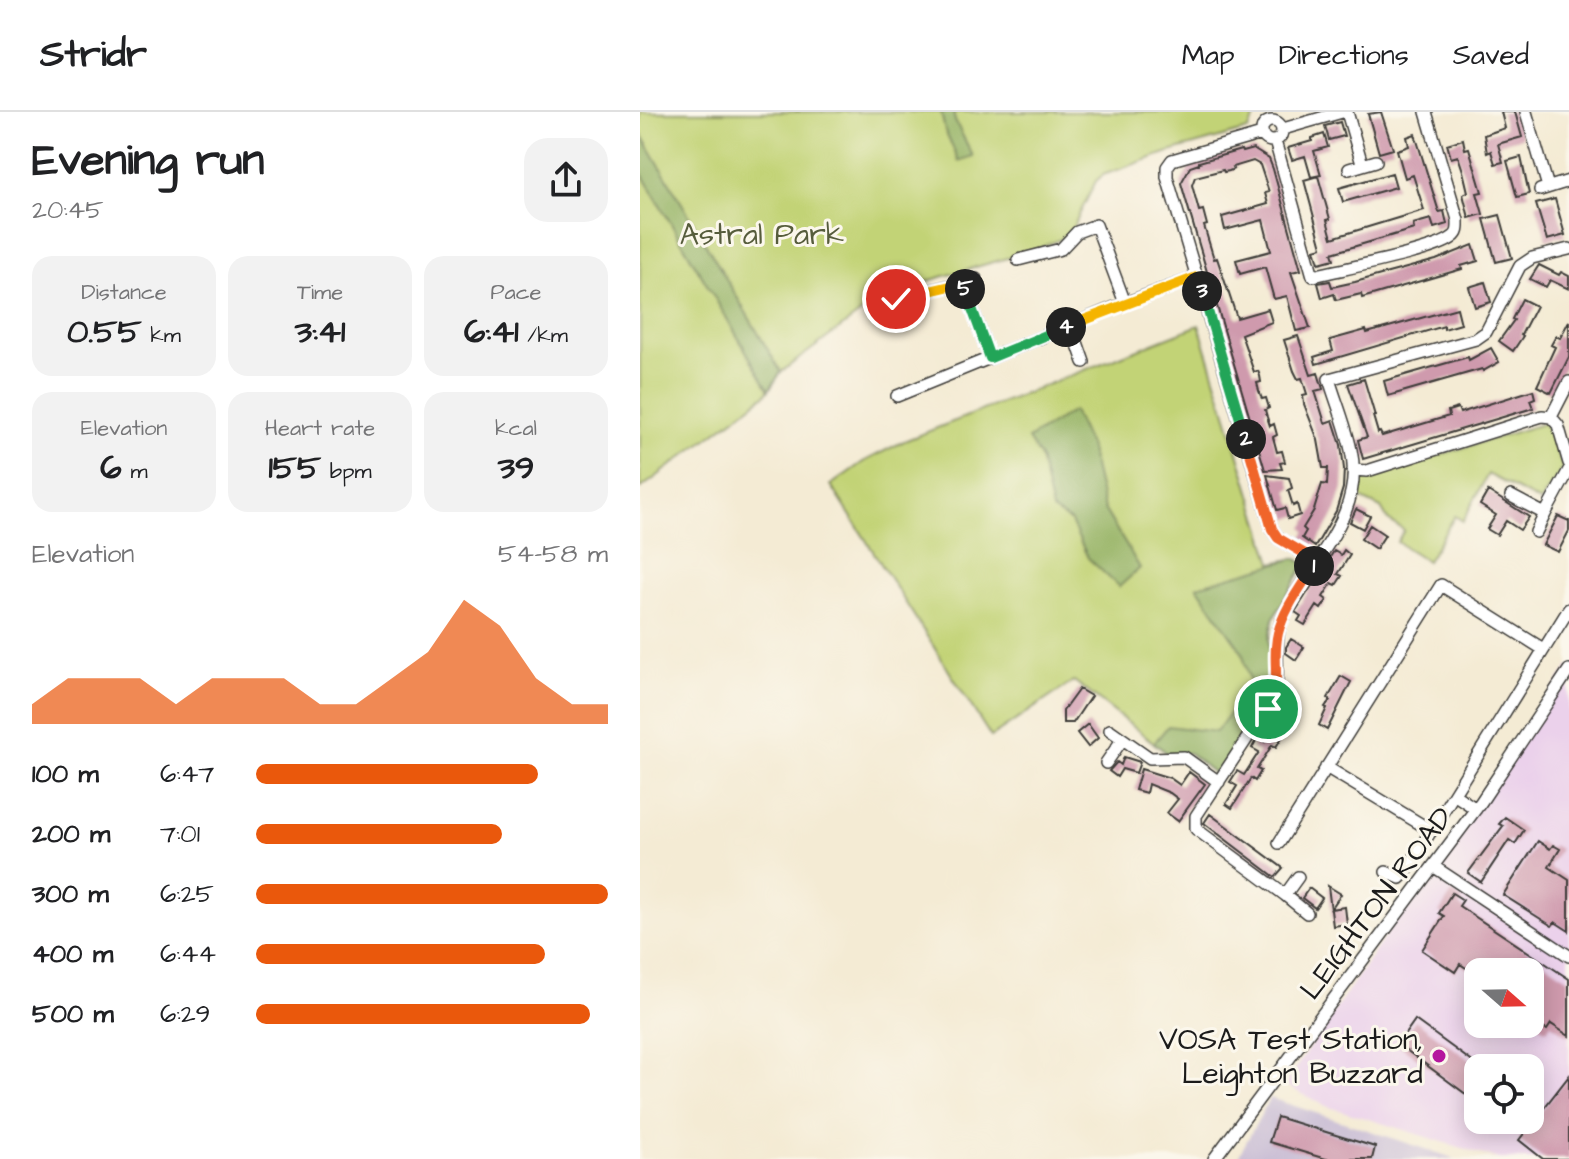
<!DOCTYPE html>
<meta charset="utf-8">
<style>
body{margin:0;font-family:"Architects Daughter",sans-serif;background:#f2f2f2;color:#202124;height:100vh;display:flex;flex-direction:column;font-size:30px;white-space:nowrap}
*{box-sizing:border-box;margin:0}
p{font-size:26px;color:#757577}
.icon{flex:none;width:44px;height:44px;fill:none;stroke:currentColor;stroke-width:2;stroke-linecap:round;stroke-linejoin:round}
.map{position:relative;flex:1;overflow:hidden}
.drawer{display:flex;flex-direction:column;background:#fff;width:640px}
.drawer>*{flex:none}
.needle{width:52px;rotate:110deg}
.fabs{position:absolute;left:824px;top:846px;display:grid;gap:16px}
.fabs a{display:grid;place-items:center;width:80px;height:80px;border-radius:16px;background:#fff;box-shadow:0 4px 20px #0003;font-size:40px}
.pin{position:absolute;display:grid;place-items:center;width:68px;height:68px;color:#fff;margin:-34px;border:4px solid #fff;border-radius:50%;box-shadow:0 2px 8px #0007}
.km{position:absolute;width:40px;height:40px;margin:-20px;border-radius:50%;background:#222;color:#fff;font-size:22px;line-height:40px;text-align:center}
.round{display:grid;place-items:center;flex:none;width:84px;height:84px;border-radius:24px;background:#f2f2f2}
.summary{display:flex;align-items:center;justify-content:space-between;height:136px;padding:0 32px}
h1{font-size:44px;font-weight:700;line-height:60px}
.stats{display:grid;grid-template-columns:repeat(3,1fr);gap:12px;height:136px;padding:8px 32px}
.stats div{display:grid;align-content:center;border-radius:20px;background:#f2f2f2;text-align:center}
.stats b{font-size:34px;font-weight:700}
.stats small{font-size:22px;font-weight:400}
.stats p{font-size:22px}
.chart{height:224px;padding:16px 32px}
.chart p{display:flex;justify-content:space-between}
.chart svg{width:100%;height:144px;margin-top:8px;fill:#ea580c;opacity:.7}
ul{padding:0 32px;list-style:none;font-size:26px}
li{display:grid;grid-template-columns:128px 96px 1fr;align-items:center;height:60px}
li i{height:20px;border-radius:10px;background:#ea580c}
header{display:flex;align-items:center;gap:48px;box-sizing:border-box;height:112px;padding:0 40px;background:#fff;border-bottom:2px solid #e0e0e0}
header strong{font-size:38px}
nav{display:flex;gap:44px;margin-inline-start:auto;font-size:28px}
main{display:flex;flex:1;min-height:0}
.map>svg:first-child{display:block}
.built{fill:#ebd1eb;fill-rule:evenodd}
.industrial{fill:#cbbfd5}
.green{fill:#c2d376;stroke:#6f7849;stroke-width:2}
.forest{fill:#99b567;stroke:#5a6842;stroke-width:2}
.building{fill:#cf9aad}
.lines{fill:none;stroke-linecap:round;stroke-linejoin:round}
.minor-casing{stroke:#3c3b38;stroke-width:14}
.minor{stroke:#fff;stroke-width:11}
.split-1-casing{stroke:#fff;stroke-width:16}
.split-2-casing{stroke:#fff;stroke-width:16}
.split-3-casing{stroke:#fff;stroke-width:16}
.split-4-casing{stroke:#fff;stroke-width:16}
.split-5-casing{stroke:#fff;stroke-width:16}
.split-6-casing{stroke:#fff;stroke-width:16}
.split-1{stroke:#f0652b;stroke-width:10}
.split-2{stroke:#f0652b;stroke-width:10}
.split-3{stroke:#22a559;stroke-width:10}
.split-4{stroke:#f5b400;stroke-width:10}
.split-5{stroke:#22a559;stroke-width:10}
.split-6{stroke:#f5b400;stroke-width:10}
.poi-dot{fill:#b5179e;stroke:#fbf7ec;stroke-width:3}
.labels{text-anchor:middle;stroke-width:6;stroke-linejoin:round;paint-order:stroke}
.park-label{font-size:30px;fill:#565c3c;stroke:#fbf7ec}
.street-label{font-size:30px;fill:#1c1c1c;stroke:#fbf7ec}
.poi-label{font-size:30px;fill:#1c1c1c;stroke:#fbf7ec;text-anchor:end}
</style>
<header>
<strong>Stridr</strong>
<nav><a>Map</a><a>Directions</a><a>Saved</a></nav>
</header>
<main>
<section class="drawer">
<div class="summary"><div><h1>Evening run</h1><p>20:45</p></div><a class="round"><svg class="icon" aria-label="share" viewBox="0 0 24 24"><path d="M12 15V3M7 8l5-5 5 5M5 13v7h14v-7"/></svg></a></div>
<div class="stats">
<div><p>Distance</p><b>0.55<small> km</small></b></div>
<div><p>Time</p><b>3:41</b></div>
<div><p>Pace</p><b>6:41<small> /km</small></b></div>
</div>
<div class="stats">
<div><p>Elevation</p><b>6<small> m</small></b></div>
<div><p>Heart rate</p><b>155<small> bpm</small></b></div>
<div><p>kcal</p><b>39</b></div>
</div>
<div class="chart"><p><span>Elevation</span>54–58 m</p>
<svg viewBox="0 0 160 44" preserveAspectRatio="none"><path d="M0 44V38L10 30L20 30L30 30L40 38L50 30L60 30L70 30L80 38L90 38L100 30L110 22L120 6L130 14L140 30L150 38L160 38V44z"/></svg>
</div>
<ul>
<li><b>100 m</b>6:47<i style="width:80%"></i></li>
<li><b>200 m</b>7:01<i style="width:70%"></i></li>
<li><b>300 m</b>6:25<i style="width:100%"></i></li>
<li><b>400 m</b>6:44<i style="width:82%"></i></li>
<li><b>500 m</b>6:29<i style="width:95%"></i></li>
</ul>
</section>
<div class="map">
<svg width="929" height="1047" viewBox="0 0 929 1047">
<rect width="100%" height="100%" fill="#fbf7ec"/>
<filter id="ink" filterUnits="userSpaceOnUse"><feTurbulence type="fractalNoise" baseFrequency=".0125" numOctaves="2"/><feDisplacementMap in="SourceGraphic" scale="16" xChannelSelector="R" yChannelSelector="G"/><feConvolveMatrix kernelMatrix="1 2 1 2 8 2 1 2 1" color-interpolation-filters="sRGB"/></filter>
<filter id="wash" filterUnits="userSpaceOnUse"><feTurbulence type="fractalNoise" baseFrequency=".006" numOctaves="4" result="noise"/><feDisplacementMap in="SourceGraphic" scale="32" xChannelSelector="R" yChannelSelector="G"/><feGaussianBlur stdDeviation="1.8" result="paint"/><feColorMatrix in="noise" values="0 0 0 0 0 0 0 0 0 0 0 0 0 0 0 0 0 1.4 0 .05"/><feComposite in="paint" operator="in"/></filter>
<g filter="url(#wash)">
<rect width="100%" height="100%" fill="#f4ebd4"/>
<path class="built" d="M929,554V1047H858L686,994L644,973ZM838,860H890V912H838ZM838,956H890V1008H838Z"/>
<path class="industrial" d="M630,986L816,1047H597Z"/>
<path class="green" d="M0,0H618L608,18L526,41L463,63L456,69L431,119L421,127L395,138L291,168L229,195L141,260L125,283L0,377Z
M559,213L632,451L656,446L665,452L633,507L629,527L632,573L576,663L549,641H527L434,569L351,625L191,373L223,350L264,329Z
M905,311L923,356L900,390L848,362L823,409L815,404L787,449L757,430L764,418L748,408L741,396L718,385L720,367Z"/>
<path class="forest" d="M301,0H313L315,9L333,44L319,49L305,19Z
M0,20L141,260L129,278L0,59Z
M433,299L449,333L464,397L500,456L479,475L448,446L431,410L412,398L400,346L388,327Z
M656,446L665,452L633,507L629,527L632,573L624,592L576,663L549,641H527L514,631L528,614L576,620L611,572L602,540L557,474Z"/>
<g id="blocks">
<path class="building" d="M741,0L753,37L739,41L728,2Z
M861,0H875L882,25L858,32L863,50L855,52L851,39L847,41L844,23L865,16Z
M700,10L704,24L689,28L685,14Z
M684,22L688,35L674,39L681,63L671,65L665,44L652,48L648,36L672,29V26Z
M775,22L799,100L804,99L807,112L794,116L791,107L773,112L774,117L692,141L694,147L679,151L675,137L682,135L664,68L678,64L690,107L687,108L692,126L784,98L773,63L765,66L757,38L769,34L767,25Z
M823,27L825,37L829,36L842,80L837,81L843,102L829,106L823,82L828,80L823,59L818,44L811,46L807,32Z
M613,37L629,47L633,57L661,158L651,160L670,216L656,219L647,184L634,187L625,155L600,162L596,148L631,139L623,108L585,118L582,105L628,92L625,81L629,80L620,53L613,49L593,55L594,57L589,59L584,60L583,58L555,65L552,73L559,99L563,98L567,113L564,114L574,147L577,146L597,206L628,197L632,210L601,222L614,260L618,259L620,264L621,270L617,271L619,279L622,287L626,286L629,296L625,298L627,305L630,314L634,312L637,323L633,325L637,340L642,339L645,350L640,351L642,357L625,358L541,71L550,55L559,52V50L601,38L602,40Z
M881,45L889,82L877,85L867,49Z
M752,61L756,75L703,90L699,76Z
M915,87L925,123L907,128L896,92Z
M860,103L872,146L856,150L844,107Z
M833,133L838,149L821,154L822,157L722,186L721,182L696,188L694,182L682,186L678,171L690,169L692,175L715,170L796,148Z
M899,153L919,163L921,160L929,164V177L910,168L906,175L890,167Z
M845,170L851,190L835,195L829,175Z
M882,187L896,194L881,223L883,224L873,239L859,229L874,208L872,207Z
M817,196L821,212L804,217V214L676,252L674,245L693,239L690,228L726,218L727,221Z
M929,209V245L911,281L897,274L915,235L911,233L916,224L920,226Z
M658,224L671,263L678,261L683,277L675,279L685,311L693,308L701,333L704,357L703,376L696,399L675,435L662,426L666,419L663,416L674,398L682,372L687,373L688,356H683L678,328L664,292L663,283L667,282L662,266L658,267L654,259L644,228Z
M851,236L859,250L843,259L842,257L748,284L744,269L828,245L829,248Z
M724,267L735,304H733L738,321L740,320L742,324L809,304L808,299L818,296L820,301L893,278L895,286L890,288L893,296L723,347L718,328L727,325L708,272Z
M627,363L649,366L652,376L648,378L653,394L657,392L660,403L648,407L645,396L637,398Z
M848,379L889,405L880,418L866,409L857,423L847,417L856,403L840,393Z
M716,397L730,404L723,417L710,410Z
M918,404L929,409V419L918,440L903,433Z
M730,413L745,423L736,437L721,427Z
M704,438L710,443L698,462L702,464L696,473L692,471L683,485L687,488L681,497L677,494L665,513L658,509L661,504L655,500L694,439L701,443Z
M651,527L664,535L656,548L646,541V535Z
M701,564L711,570L687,618L679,613L687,596L685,595L690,588L688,586Z
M439,577L451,584L433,611H423V599Z
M643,587L658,597L649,611L634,601Z
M448,612L458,626L448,635L437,621Z
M632,619L642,625L636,635L632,633L617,657L621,659L615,669L611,666L592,696L586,692L597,674L590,670L597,659L604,663L619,640L612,636L618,625L625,630Z
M484,645L500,650L496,661L482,657L477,665L469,659L477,650L481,653Z
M501,657L530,666L540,673L549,660L565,672L538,709L527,701L538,687L530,681L508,672L506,681L495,678Z
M570,702L643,756L635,765L564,711Z
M865,705L884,718L875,732L869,728L841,770L828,761L863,714L859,712Z
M898,729L910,737L913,733L920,737L909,755L929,768V819L915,810L912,814L863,783Z
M688,774L701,782L691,797L705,795L707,812L693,814Z
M669,776L682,786L675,796L662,786Z
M812,781L823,788L819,794L929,867V924L911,912L907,918L898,913L903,906L890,898V860H838V864L820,852L815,860L782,838L804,804L799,801Z
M775,908L838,954V991L758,932Z
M929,964V1047H903L879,1028Z
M637,1005L735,1035L732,1047H686L629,1030Z"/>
</g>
</g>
<g filter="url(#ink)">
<use href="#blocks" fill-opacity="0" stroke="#3c3b38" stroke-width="2"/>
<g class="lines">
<defs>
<path id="minor" d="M707,0L722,52
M886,0L908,75
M622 19a10 10 0 1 1 20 0a10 10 0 1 1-20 0Z
M643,17L702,0
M622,22L532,48L527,55V65L632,417L638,426L677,449
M635,29L673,164C701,157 795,140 813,125C819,121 818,115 818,108L786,0
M709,57L736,49
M900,78L929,69
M378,148L421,137L437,120L456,113L485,191
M323,171L350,246L485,191L557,165
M256,187L336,167
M431,213L444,250
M257,284L350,246
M911,305L918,313L929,351
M911,305L929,270
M713,358L727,359L902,304L911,305
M871,384L905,402L929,358
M896,420L905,402
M470,618L510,646L544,645L579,670
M466,651L482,628
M686,655L792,719
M815,683L836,697
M639,731L801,473L903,537
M793,754L929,844
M746,760L760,766L766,759L929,497
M658,765L645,783L556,717V704L635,584C641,558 632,530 643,505C668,449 726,405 711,338C706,314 696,290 689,267L836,227L846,220L880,154L892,146L929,137
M645,783L667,801
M574,1047L841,690L929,558"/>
</defs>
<use href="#minor" class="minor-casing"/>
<use href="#minor" class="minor"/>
</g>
</g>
<g class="lines" filter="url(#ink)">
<defs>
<path id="split-1" d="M628,597C643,568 631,549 638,521C644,497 661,475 674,454"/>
<path id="split-2" d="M606,327L632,417L638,426L677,449L674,454"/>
<path id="split-3" d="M562,179L606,327"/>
<path id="split-4" d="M426,215L557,165L562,179"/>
<path id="split-5" d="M325,177L350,246L426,215"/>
<path id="split-6" d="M256,187L323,171L325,177"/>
</defs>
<use href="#split-1" class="split-1-casing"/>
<use href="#split-2" class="split-2-casing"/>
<use href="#split-3" class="split-3-casing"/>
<use href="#split-4" class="split-4-casing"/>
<use href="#split-5" class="split-5-casing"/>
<use href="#split-6" class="split-6-casing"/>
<use href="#split-1" class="split-1"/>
<use href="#split-2" class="split-2"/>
<use href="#split-3" class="split-3"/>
<use href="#split-4" class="split-4"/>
<use href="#split-5" class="split-5"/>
<use href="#split-6" class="split-6"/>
</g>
<circle class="poi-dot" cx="799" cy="944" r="8"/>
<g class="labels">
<g class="park-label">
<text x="122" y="132">Astral Park</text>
</g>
<g class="street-label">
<text transform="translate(736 791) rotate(-53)" y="10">LEIGHTON ROAD</text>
</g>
<g class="poi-label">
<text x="783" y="937">VOSA Test Station,<tspan x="783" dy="34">Leighton Buzzard</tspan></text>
</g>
</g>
</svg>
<div class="fabs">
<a><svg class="needle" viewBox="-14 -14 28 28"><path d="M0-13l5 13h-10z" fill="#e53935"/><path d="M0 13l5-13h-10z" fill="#757577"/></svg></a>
<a><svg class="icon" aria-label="locate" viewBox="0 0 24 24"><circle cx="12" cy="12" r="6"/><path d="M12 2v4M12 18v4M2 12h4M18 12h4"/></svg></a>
</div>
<div class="pin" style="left:628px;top:597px;background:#1e9e55"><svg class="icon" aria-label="arrive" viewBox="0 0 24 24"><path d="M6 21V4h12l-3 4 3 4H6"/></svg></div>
<div class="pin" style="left:256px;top:187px;background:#d93025"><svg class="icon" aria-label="check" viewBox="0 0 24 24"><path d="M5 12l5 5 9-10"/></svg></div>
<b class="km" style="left:674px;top:454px">1</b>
<b class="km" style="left:606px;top:327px">2</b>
<b class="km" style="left:562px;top:179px">3</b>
<b class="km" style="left:426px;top:215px">4</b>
<b class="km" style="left:325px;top:177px">5</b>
</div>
</main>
